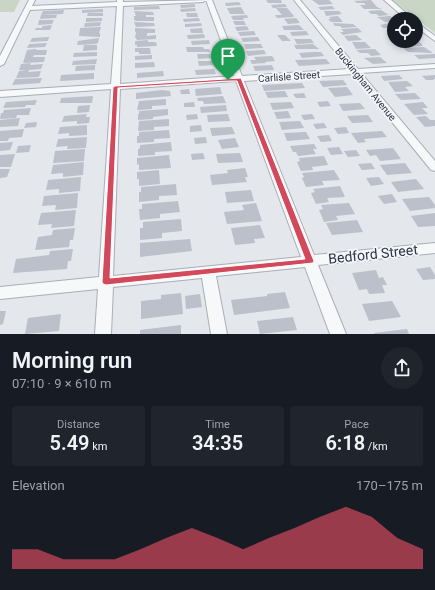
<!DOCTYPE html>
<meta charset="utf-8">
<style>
body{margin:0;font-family:Roboto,sans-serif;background:#20242c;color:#f1f3f6;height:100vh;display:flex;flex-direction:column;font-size:15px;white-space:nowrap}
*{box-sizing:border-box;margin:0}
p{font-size:13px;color:#9ea1a6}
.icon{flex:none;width:22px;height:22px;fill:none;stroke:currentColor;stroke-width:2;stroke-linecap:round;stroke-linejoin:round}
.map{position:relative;height:334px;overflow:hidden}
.side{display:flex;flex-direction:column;background:#171b24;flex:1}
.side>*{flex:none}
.buttons{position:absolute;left:387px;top:12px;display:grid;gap:8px}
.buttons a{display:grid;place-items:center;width:36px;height:36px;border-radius:50%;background:#171b24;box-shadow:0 2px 6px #0003;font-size:20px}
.pin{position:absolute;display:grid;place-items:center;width:34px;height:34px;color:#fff;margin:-41px -17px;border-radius:50% 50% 50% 0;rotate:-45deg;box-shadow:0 0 4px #0007}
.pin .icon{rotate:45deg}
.round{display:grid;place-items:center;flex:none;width:42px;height:42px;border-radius:21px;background:#20242c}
.summary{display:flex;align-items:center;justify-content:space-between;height:68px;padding:0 12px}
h1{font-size:22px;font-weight:600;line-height:30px}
.figures{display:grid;grid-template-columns:repeat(3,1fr);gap:6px;height:68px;padding:4px 12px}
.figures div{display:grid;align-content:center;border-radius:4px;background:#20242c;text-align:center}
.figures b{font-size:20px;font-weight:600}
.figures small{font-size:11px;font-weight:400}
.figures p{font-size:11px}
.chart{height:112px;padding:8px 12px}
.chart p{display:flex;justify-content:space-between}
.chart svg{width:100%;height:72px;margin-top:4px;fill:#d1495b;opacity:.7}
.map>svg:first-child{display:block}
.green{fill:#c9d6c5}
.building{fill:#bbc0ca}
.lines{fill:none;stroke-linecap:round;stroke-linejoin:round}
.minor-casing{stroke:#a9aeb7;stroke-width:2}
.minor{fill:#f7f8fa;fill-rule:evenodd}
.route{fill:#d1495b;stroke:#fff;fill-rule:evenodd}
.labels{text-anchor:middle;stroke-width:3.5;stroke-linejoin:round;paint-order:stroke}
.far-street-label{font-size:10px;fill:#2b3445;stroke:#f4f6f9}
.near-street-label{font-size:14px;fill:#2b3445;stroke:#f4f6f9}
</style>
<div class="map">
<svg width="435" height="334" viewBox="0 0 435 334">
<rect width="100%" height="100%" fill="#e4e7ec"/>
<path class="green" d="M0,0H20L14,12H0Z
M392,0H435V33Z"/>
<path class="building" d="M266,0H281L282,3H268Z
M312,0H329L333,4L319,5Z
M371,0L377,7L382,9H364L360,5H366L364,3H357L354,1Z
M239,2L241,5L226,6L225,3Z
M195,4V7L181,8L180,5Z
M285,4L287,7L273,8L271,5Z
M159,6L160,9L134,10V7Z
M332,6L335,9L321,10L318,7Z
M241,7L245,14H230L227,8Z
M195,8L196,11L181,12L180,9Z
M276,8H287L294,16H293L294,17L277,18L275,15H282Z
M103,9V12L82,13V10Z
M64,10L63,14L41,15L43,11Z
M381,10L389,15L379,16L376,14H371L368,11Z
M134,11L153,12L154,15H146V17H154V21H136L134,20V16H136Z
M324,11H339L342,14L326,16Z
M88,13H103V16H87Z
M186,13H197L198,17H187Z
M41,15H57L56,18L40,19Z
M247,15L248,18H243L244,20H233L231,16Z
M338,16L343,22H331L328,19H331L329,17Z
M390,16L394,19V22H385L377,17Z
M86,18H102V21L86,22Z
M199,18L200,21L184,22L183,19Z
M296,18L300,23L288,24L284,19Z
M39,20H54L52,24L38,25Z
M233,21H244L246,25H235Z
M101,22L100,26L84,27L85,23Z
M134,22L154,23L155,26L136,27Z
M394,22V29L392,28H383L380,25Z
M201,23L202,26L185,27V24Z
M333,23L353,24L357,27L342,28L340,26H335Z
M52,25L50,30H35L36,28H42V26Z
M299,25L304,30H284L282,26Z
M247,26L249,30L237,31L235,27Z
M101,27L99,33H100V37L79,36L80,28Z
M135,28L155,29V33H147V36L156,35V39L137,40L136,38H135L136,32H135Z
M202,28L203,33H191L190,29Z
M358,28L362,32L343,35L340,32H344L341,29Z
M254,31L256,35L240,36L238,32Z
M306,31L309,35L292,36L290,32Z
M204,34L205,38L188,39L187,35Z
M277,35H285L291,41H282Z
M356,35L362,40L348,41L344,36Z
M49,37L48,41L30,42L32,38Z
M258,37L260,41L243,42L241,38Z
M99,38L98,43L95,44L77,45L78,41Z
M294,39H311L314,43L297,44Z
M148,40V42H156L157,46L137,47V45H135V41Z
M209,40L210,44L192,45L191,41Z
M416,40H418L423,46L405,47L400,42L416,41Z
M352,42H365L371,48L356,49Z
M47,43L45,47L27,48L29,44Z
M244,44H261L263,48L246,49Z
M313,44L319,49H296L294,45Z
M84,45H97V50L83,51Z
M186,47H203L204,49H209L210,52H187Z
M424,47L433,53L408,52L403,48Z
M135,48H150L151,54H139V52H135Z
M36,49V50H47L46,55H34L33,57H45L44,62L23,63L27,50Z
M375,49L381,55L371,56L368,53H360L356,50Z
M264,50L266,54L248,56L246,51Z
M97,52V56L73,57L74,53Z
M313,52H321L324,56L302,58L299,53Z
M197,54H210L211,58L198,59Z
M435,54V58L419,59L414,55Z
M152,55V59L135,60V56Z
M272,56L275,61L265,62L266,63L252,64L250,60H256L254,57Z
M380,57L387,63L373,64L364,58Z
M97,59L96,64L72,65L73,61Z
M326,59L330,64L299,66L295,60Z
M198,61H212L213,65L199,66Z
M154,62L155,67L135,68V63Z
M31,63L30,65L43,64L41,69L29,70L28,72L41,71L39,77L16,78L19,71H26L19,70L21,64Z
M95,65V70L75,71L76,66Z
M272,65L274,70L255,71L253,66Z
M214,69L216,74L196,75L195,70Z
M163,71L164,76L137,78V73Z
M94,73V79L60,81L61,75Z
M399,75L403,79L384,81L381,76Z
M435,75V79H433L434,80H426L422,76Z
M42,78L40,83L12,85L15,79Z
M343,80L347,85L323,87L319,81Z
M407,81L413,86L405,87L409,91L395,92L388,82Z
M302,83L305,88L264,91L262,85Z
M220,87L222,94L196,96L195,89Z
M347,87L353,95L335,97L328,88Z
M189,89L190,94H181L180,90Z
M162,90L170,91L171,96L136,99V93Z
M285,91L288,97L268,98L265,92Z
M304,93L306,98H296L293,94Z
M415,93L421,99L401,100L395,94Z
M93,96L92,103H60L61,98Z
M223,96L226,103L204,104L203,101H198L197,98Z
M166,99V105L152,106V109L137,110L139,101Z
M37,100L35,105H26L25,107L3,108L6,102Z
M328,101L331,106L320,107L317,102Z
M194,102L195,107H184V103Z
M291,102L294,108L273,110L270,103Z
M423,102L428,108H422L428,114L414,115L404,104Z
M360,103L365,109L343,111L339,104Z
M90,105L89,112L77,113L78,106Z
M226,105L227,111L201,113L200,107Z
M31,108L29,115H17L16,118L0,119L1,113H3L4,110Z
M168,109V115L153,117V119L138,120V114H139V111Z
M288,111L291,118L277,119L274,112Z
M87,114L86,117H90L89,123L77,124V121L62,122L64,116Z
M197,114L198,119L187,120L186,115Z
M228,114L230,121L208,122L207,115Z
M312,114L315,119L304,120L301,115Z
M368,115L373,122L352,123L347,116Z
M426,116L430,120H435V126L425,127L416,117Z
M20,118L18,126L0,127V120Z
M169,119V126L154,127V130L138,131L139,121Z
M300,121L304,128L282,130L279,122Z
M37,122L36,127L24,128L26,123Z
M324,123L327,128L316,129L313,124Z
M87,125V135L69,136V133L58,134L60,127Z
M201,125L202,131L190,132V126Z
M232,127L235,134L212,136L210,128Z
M346,127L349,133L338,134L334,128Z
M24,129L22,137L9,138L8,141H0V131Z
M169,130L170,138L154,139V142L137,143V136H139V132Z
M382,131L387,137L364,139L366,142L358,143L351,133Z
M306,132L310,139L287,141L284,133Z
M329,135L332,141L321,142L317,136Z
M87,137L86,148L67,149L68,146L56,147L58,139Z
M206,137L207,143L195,144L194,138Z
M235,138L239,147L222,149L218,140Z
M13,142L10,150L0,151V143Z
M171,142L172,151L155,152V155L138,156V149L140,148V145Z
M314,144L317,149H313L316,154L298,156L296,152H293L290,146Z
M31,145L29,152L16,153L18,146Z
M339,147L343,154L331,155L327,148Z
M393,148L401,159L380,161L376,155L370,156L366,150Z
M85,149L84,161L53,163L55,151Z
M356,150L360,156L348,157L344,151Z
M203,153L205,159L192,160L191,154Z
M240,153L243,162L218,163L216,154Z
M15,154L11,167H0V155Z
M169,155L171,168L139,170V164L137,165V158Z
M324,156L328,165L312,167L313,170L301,171L297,162L300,161L299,158Z
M84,162L83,175L63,177V173L51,174L53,165Z
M371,163L375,169L362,170L358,164Z
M405,163L412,173L387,175L380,165Z
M245,168L248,177H245L247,182L212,185L210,175L228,173L227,170Z
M0,169H10L7,177L0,178Z
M159,170L160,184L139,186V179H137V172Z
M334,170L340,180L322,181L324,185L306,187L302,178L304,177L302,173Z
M81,177L80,191L59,193V189L46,190L48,180Z
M379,177L384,184L371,186L366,178Z
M416,179L424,189L398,192L391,182Z
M176,184L177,195L159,196V200L139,202V192H141V187Z
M340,186L345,197L327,198L329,202L316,204L311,193L315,192L313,189Z
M251,190L254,201L227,203L225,192Z
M78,193L77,208L55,210L56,205L42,206L44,196Z
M392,194L397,202L384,204L378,196Z
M429,197L435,205V208L410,211L402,199Z
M178,201L180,212L160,214V218L140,220L139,209H142V204Z
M256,203L262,221L227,224L224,212L244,210L242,205Z
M349,203L355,214L336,216L338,220L324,222L319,210L323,209L321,205Z
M76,210L74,226L51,228L52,224L38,225L41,213Z
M435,213V226L418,227L411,216Z
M181,219L182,231L162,233V238L140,240V228H143V222Z
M357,220L363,232L332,235L326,223Z
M260,225L265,238L254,239L255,243L235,245L231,228Z
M75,228L73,240H70L69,247L35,250L38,237L52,235L53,230Z
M190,239L192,251L140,257V243Z
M73,249L71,261H68L67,269L13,273L16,259L49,255L50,251Z
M430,267L435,275V279L423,280L416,269Z
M376,270L379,278L383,277L387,285H382L385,293L369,294L367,289L359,290L352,273Z
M285,292L290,308L234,315L231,300L267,296V294Z
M181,293L183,314L141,319V301L161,299V295Z
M200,294L202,307L186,309L185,296Z
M392,301L401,317L369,321L362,304Z
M0,311H6L3,324L0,325Z
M61,314L59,331L25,334L28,318Z
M293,317L297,330L260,334L257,321Z
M181,325V334H140V330Z
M407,329L409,334H374V333Z"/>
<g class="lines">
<defs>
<path id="minor" d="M29,0H35L32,6L117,2V0H123V2L212,0L242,76L349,69L294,0H300L358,69L435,64V68L361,73L435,161V171L431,170L353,74L244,81L314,255L435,243V253L318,265L346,334H330L305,267L216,276L227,334H211L202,278L113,287L111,334H95L98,289L0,299V287L99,277L111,89L0,97V91L111,84L117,6L30,10L4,64L0,66V56ZM206,0L234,76L120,84L123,6L203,2ZM236,81L301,257L113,276L120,89Z
M384,0H391L413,19H406Z
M416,22L435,36V41L416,27Z"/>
</defs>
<use href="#minor" class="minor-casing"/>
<use href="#minor" class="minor"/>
</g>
<path class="route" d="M241,78L314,261L313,263L106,285L103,284L102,282L113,87L115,86ZM228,81H237L305,259L110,278L118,88Z"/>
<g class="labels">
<g class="far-street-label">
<text transform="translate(289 76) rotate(-4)" y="4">Carlisle Street</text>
<text transform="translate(366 84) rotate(51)" y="4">Buckingham Avenue</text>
</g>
<g class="near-street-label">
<text transform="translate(373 254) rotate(-6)" y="5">Bedford Street</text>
</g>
</g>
</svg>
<div class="buttons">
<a><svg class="icon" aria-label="locate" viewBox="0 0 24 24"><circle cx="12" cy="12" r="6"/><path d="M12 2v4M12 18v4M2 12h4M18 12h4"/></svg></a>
</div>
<div class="pin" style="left:228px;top:80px;background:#1e9e55"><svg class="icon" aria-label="arrive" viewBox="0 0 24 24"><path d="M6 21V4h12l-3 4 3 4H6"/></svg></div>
</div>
<section class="side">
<div class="summary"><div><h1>Morning run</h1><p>07:10 · 9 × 610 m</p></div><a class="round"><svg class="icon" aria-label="share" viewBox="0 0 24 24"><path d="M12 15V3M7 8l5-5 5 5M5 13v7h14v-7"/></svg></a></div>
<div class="figures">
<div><p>Distance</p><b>5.49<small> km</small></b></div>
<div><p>Time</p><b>34:35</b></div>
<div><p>Pace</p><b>6:18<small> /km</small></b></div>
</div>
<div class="chart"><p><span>Elevation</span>170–175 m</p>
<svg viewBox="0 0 160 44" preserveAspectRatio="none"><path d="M0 44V32L10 32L20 38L30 38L40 38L50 32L60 25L70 19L80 25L90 32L100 25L110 19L120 12L130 6L140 12L150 25L160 32V44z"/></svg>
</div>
</section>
